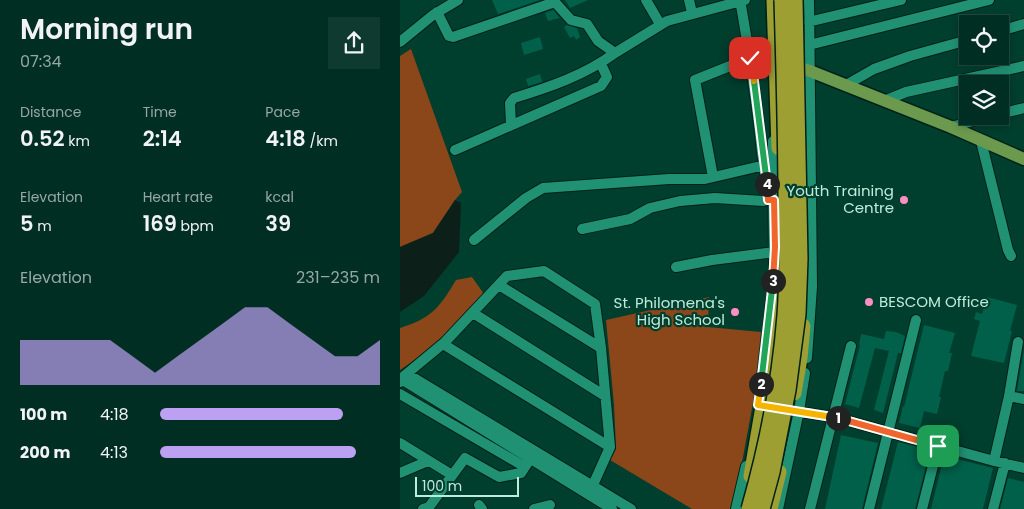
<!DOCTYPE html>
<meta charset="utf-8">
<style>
body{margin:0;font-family:Poppins,sans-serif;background:#0e3a2f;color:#f1f3f6;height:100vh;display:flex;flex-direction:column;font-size:19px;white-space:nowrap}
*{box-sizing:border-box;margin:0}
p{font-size:16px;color:#95a8a5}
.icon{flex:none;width:28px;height:28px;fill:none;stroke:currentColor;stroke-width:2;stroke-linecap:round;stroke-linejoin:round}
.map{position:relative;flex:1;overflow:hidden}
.sheet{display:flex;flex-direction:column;background:#002e22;width:400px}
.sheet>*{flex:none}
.tools{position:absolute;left:559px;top:15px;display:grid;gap:10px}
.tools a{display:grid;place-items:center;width:50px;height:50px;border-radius:0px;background:#002e22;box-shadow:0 2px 8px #0003,0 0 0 1px #224a40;font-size:25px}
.scale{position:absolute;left:15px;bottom:12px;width:104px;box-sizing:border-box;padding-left:5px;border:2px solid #bdecdb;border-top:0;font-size:14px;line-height:18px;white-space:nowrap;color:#bdecdb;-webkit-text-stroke:4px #003e2e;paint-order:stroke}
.pin{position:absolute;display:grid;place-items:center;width:42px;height:42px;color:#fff;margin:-21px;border-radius:10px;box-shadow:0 2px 8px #0006}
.km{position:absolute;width:25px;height:25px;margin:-12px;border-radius:50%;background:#222;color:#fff;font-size:14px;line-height:25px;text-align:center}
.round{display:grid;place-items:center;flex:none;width:52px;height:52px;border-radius:0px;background:#0e3a2f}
.summary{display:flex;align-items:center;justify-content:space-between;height:85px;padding:0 20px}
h1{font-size:28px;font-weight:600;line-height:38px}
.stats{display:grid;grid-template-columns:repeat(3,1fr);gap:8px;height:85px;padding:5px 20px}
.stats div{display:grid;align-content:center}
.stats b{font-size:21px;font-weight:600}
.stats small{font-size:14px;font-weight:400}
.stats p{font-size:14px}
.chart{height:140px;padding:10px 20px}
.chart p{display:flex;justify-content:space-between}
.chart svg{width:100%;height:90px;margin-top:5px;fill:#bca0f2;opacity:.7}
ul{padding:0 20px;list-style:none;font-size:16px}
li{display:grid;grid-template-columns:80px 60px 1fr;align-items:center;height:38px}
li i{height:12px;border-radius:6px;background:#bca0f2}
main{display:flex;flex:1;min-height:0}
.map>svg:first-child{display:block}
.green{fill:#8b4619}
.water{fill:#0c2019}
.building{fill:#00604a}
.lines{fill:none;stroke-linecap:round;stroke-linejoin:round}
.minor-casing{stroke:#012218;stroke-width:12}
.major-casing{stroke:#012218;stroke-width:15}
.highway-casing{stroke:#012218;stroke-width:18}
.minor{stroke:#209173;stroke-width:10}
.major{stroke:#6b994d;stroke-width:12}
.highway{stroke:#9d9f33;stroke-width:15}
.highway-bridge-casing{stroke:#012218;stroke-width:18;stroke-linecap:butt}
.highway-bridge{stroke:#9d9f33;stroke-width:15}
.split-1-casing{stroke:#fff;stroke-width:10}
.split-2-casing{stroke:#fff;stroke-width:10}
.split-3-casing{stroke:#fff;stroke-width:10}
.split-4-casing{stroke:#fff;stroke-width:10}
.split-5-casing{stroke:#fff;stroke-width:10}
.split-6-casing{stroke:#fff;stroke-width:10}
.split-1{stroke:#f0652b;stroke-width:6}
.split-2{stroke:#f5b400;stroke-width:6}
.split-3{stroke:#22a559;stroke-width:6}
.split-4{stroke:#f0652b;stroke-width:6}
.split-5{stroke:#22a559;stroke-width:6}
.split-6{stroke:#f5b400;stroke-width:6}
.poi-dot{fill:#fb8fc4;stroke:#003e2e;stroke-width:2}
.labels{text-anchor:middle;stroke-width:4.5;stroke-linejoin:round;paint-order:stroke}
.poi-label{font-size:15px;fill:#bdecdb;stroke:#003e2e;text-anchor:end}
</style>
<main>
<section class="sheet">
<div class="summary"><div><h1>Morning run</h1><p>07:34</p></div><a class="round"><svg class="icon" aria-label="share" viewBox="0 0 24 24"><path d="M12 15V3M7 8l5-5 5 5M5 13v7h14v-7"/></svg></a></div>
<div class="stats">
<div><p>Distance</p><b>0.52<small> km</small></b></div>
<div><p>Time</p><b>2:14</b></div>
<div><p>Pace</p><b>4:18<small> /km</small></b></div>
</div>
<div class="stats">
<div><p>Elevation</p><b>5<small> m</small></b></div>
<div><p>Heart rate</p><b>169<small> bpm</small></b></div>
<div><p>kcal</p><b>39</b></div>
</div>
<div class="chart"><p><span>Elevation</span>231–235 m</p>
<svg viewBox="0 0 160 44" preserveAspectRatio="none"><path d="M0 44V22L10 22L20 22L30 22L40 22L50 30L60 38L70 30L80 22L90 14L100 6L110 6L120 14L130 22L140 30L150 30L160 22V44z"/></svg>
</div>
<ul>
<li><b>100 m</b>4:18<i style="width:83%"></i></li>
<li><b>200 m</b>4:13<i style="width:89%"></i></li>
</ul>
</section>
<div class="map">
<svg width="624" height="509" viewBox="0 0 624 509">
<rect width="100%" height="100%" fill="#003e2e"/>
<path class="green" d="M11,49L62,192L55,200L33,233L0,247V56Z
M72,277L84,294L32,348L0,370V328C32,318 39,308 56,280Z
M309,297L308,327L361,332L353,403L336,495L330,509H292L210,460L216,449L214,405L206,320Z"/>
<path class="water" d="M55,200L61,203L59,252L24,296L0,312V247L33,233Z"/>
<path class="building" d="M92,0H140L98,14Z
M165,0H188L170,8Z
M153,10L160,18L148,21L145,13Z
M167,25L177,28L180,37L176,40L174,36L170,38L164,27Z
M140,37L143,49L124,55L121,43Z
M140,74L142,82L128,86L126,79Z
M587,297L617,305L610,331H612L604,363L571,356L580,321L574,319L576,312L582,314Z
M524,325L555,333L549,353H552L548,371H545L539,397H541L537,414L524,411L520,428L499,423L503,406L504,407Z
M486,331L496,332L505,336L501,353H498L483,413L474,410L489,351L475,348L459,408L445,404L460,345H459L461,334L484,339Z
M624,349V391H617Z
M441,435L478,443L462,509H425Z
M498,442L530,450L515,509H481Z
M544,456L593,468L583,509H531Z
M608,478L624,482V509H600Z"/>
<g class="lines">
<defs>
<path id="minor" d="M246,0L260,24
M289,0L292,13
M340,0C349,51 357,101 362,152C364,166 367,180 368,194
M37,12L49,36L53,37L155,2
M408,22L501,0
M600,31L624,24
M0,42L33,15L58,0
M409,45L589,0
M215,53L267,21L345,0
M446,85L474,69L510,56L568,40
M484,101L506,92L624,66
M600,114L624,108
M111,125L110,103L114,98C150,87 185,75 215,53L198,41L187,24L171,20L153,0
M551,127L591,116
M373,141L374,266
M581,141L608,250L611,256
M55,150L201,86L207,77L201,64
M313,177L295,80L350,58
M182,229L230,219L250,208L280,201L315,198L363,201L369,199
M74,240L126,198L143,188L269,179H305L365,165
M276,267L312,260L375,252
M99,285L201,348
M73,313L205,396
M618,342L609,396L594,461L624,468
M43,344L210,447
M366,353L371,301
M407,358L412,287L409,0
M4,376L9,375L231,509
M4,376L6,382L212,509
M0,382L4,376L45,342L107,276L144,271L195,304L201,348L210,447L193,485L187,493
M0,394L125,467
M609,396L624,399
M394,411L434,417L594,461
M0,443L52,475
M0,473L28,461
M79,505L82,509
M23,509L29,507L65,458L99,477L121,473L130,459
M134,509L150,505
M336,509L346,466
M378,509L399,411L405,373
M410,509L451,346
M469,509L516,320
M522,509L538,446
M593,509L605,463"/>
<path id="major" d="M387,64L410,71L551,127L624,159"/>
<path id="highway" d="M374,0L379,148
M394,393L400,358L403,326
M351,476L376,331L380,259
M370,509L379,472"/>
</defs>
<use href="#minor" class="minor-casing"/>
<use href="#major" class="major-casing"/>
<use href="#highway" class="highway-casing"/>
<use href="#minor" class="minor"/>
<use href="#major" class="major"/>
<use href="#highway" class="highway"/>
<defs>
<path id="highway-bridge" d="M349,509C367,446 380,380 385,315C388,277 387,239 386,201C386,134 384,67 382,0
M362,509L372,472L388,390L398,314L400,259L395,0"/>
</defs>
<use href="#highway-bridge" class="highway-bridge-casing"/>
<use href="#highway-bridge" class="highway-bridge"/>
</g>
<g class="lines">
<defs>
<path id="split-1" d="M438,418L538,446"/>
<path id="split-2" d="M361,384L358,405L438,418"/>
<path id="split-3" d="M361,384L373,281"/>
<path id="split-4" d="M367,184L368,200H374L375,247L373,281"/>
<path id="split-5" d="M354,81L367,184"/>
<path id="split-6" d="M350,58L354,81"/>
</defs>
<use href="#split-1" class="split-1-casing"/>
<use href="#split-2" class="split-2-casing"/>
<use href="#split-3" class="split-3-casing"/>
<use href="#split-4" class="split-4-casing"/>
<use href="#split-5" class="split-5-casing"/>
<use href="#split-6" class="split-6-casing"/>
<use href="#split-1" class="split-1"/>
<use href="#split-2" class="split-2"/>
<use href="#split-3" class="split-3"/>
<use href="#split-4" class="split-4"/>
<use href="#split-5" class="split-5"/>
<use href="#split-6" class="split-6"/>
</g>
<g class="poi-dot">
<circle cx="504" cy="200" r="5"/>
<circle cx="469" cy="302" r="5"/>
<circle cx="335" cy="312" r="5"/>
</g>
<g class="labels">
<g class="poi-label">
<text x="494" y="196">Youth Training<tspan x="494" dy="17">Centre</tspan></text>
<text x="479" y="307" text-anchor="start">BESCOM Office</text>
<text x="325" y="308">St. Philomena's<tspan x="325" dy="17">High School</tspan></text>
</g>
</g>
</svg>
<div class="tools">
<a><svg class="icon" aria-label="locate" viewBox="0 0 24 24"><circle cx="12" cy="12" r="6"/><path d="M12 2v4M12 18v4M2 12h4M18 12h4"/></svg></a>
<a><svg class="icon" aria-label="layers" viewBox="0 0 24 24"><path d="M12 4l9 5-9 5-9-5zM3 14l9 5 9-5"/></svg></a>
</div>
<div class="scale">100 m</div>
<div class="pin" style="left:538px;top:446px;background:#1e9e55"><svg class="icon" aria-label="arrive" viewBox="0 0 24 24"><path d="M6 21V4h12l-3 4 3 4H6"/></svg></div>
<div class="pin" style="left:350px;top:58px;background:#d93025"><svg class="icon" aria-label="check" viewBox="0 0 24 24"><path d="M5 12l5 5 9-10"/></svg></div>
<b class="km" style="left:438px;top:418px">1</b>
<b class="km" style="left:361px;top:384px">2</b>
<b class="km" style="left:373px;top:281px">3</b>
<b class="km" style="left:367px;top:184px">4</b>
</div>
</main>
